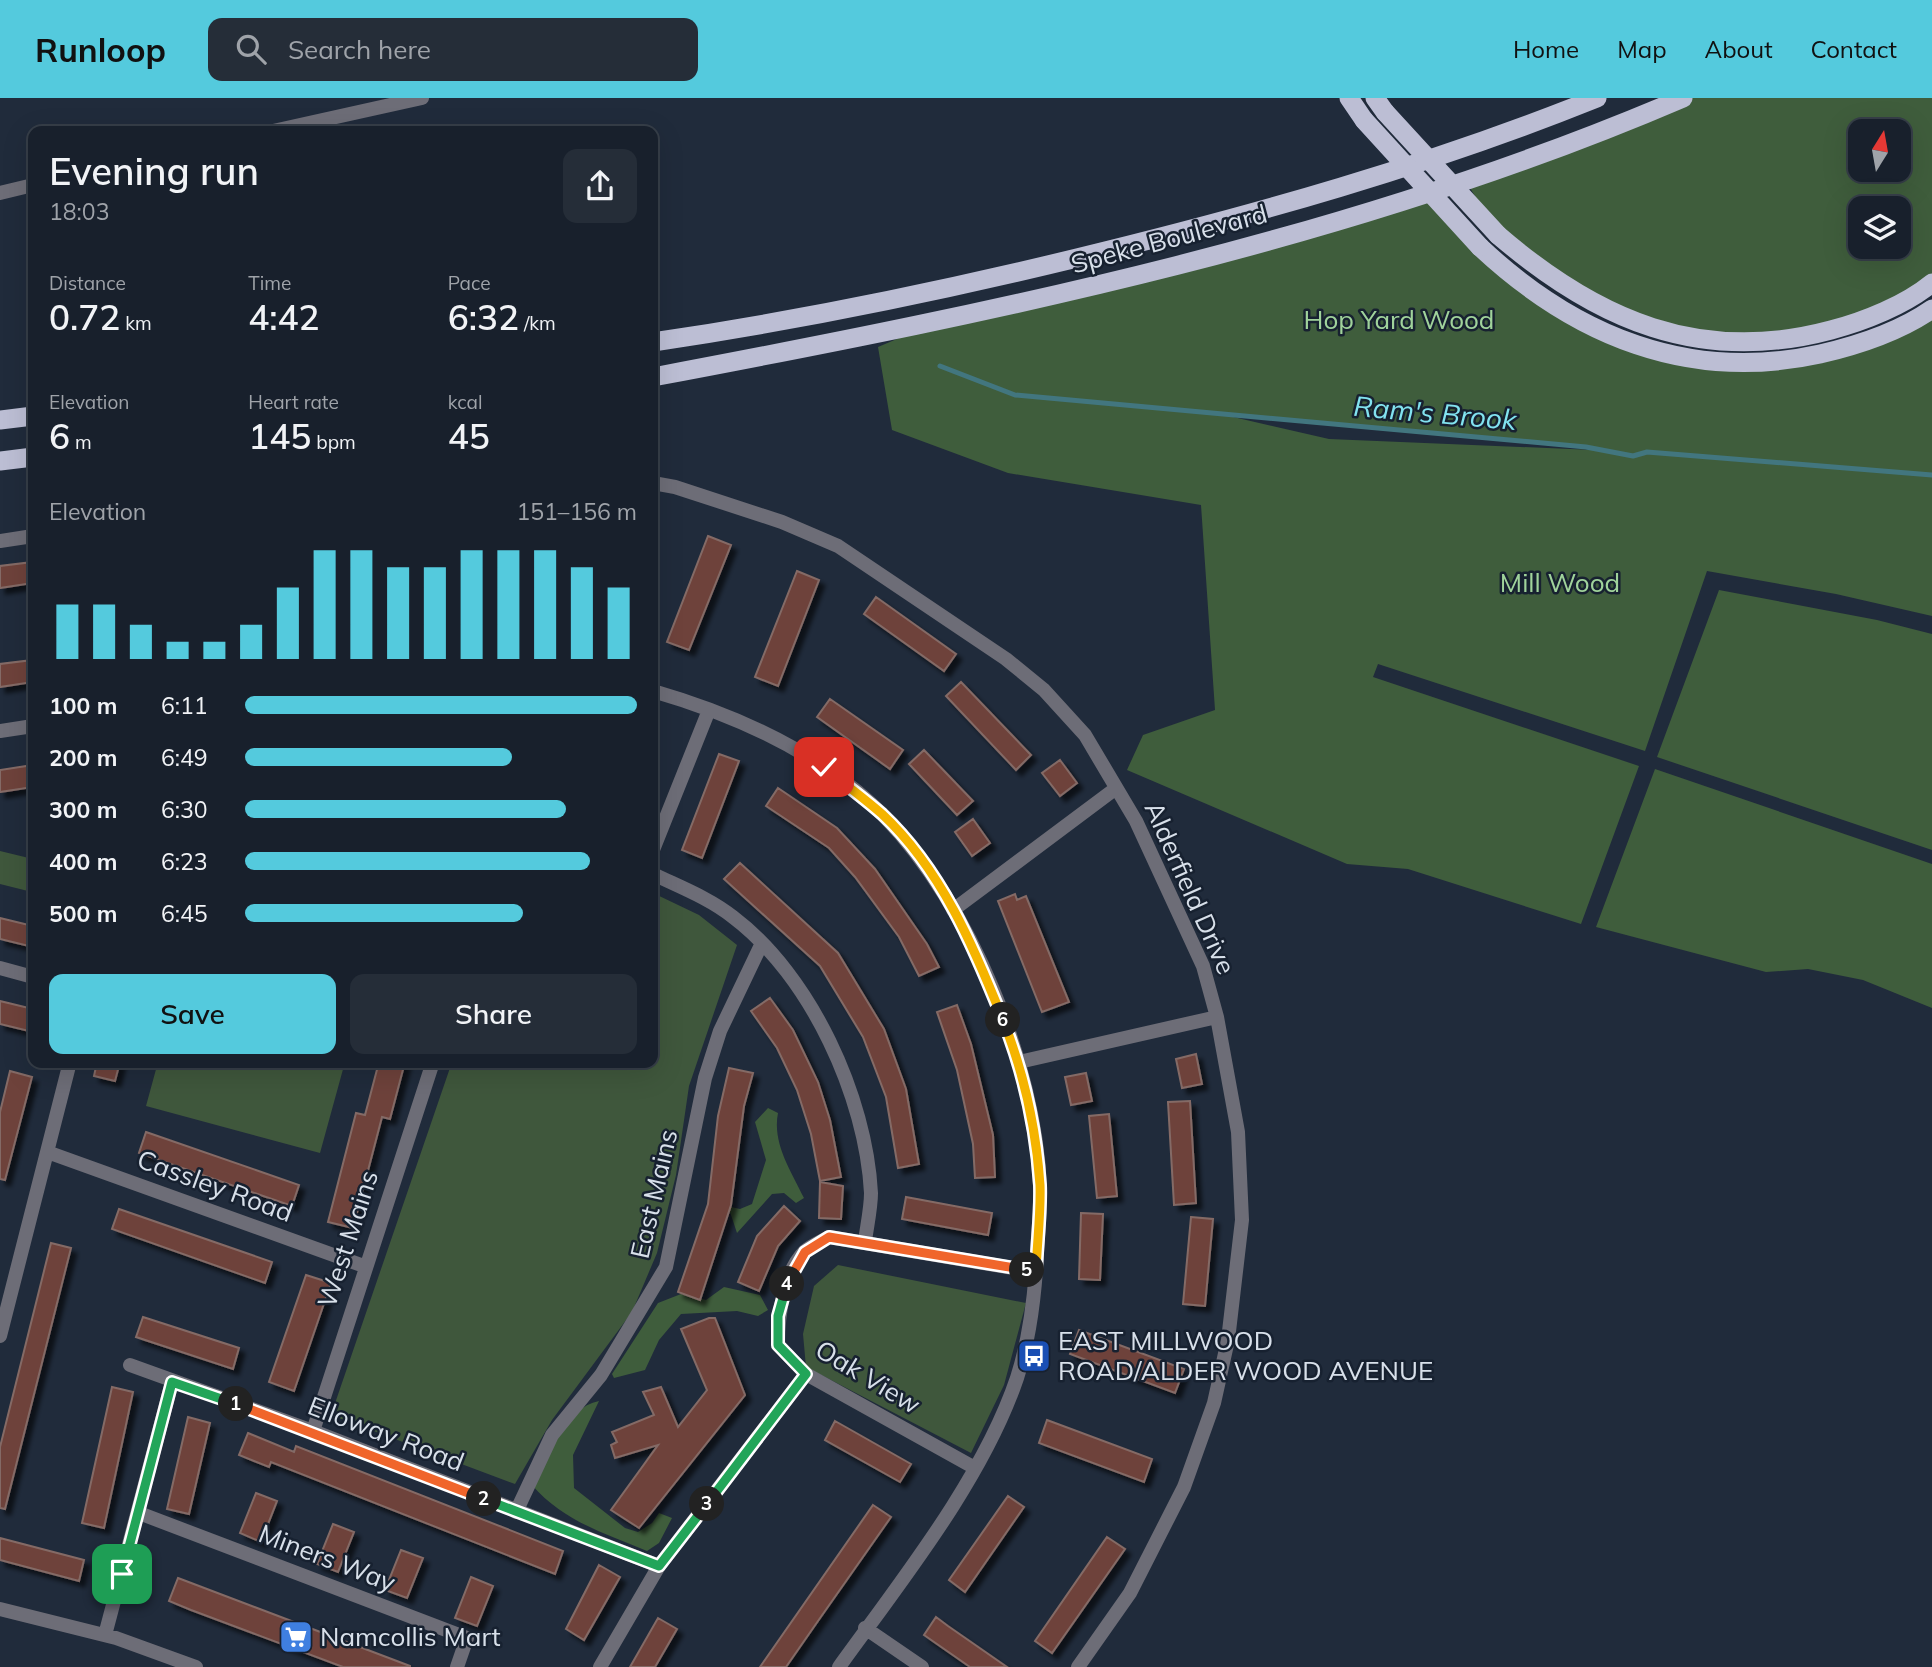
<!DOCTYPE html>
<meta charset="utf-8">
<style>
body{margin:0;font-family:Mulish,sans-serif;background:#252d38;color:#f1f3f6;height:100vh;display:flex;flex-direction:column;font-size:26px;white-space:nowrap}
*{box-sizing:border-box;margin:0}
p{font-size:23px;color:#9fa3a9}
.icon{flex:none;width:38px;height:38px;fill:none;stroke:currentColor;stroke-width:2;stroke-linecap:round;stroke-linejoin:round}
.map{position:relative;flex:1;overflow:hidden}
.panel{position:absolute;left:28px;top:28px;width:630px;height:942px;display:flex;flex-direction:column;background:#18202c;border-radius:14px;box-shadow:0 7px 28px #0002,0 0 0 2px #363e48}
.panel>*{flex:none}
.needle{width:46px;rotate:11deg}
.fabs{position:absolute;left:1848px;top:21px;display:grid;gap:14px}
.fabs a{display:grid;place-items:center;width:63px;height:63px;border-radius:14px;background:#18202c;box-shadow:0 7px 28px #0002,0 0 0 2px #363e48;font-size:35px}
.pin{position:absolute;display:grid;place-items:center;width:60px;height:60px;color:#fff;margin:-30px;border-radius:14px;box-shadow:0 4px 10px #0006}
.km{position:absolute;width:35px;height:35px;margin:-18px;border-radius:50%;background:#222;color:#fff;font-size:19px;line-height:35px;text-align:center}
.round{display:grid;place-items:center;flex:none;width:74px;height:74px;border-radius:14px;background:#252d38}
.summary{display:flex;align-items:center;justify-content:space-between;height:119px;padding:0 21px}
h1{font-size:38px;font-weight:600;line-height:52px}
.figures{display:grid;grid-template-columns:repeat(3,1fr);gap:10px;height:119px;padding:7px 21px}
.figures div{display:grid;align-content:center}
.figures b{font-size:35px;font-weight:600}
.figures small{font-size:19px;font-weight:400}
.figures p{font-size:19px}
.chart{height:196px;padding:14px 21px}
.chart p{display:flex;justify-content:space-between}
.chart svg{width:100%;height:126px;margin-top:7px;stroke:#54cadd;stroke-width:6}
.button{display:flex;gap:14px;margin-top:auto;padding:14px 21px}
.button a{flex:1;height:80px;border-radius:14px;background:#54cadd;color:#111;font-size:28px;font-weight:600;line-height:80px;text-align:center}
.button a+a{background:#252d38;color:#f1f3f6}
ul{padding:0 21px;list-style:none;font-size:23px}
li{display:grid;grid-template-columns:112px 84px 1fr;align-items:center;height:52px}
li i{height:18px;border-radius:9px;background:#54cadd}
header{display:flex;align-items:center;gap:42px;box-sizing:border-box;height:98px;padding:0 35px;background:#54cadd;color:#111}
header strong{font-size:33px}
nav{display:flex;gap:38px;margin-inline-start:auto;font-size:24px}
.search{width:490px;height:63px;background:#252d38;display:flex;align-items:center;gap:18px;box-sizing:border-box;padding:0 24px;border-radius:14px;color:#9fa3a9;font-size:26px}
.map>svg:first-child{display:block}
.green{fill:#3f573c}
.forest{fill:#3f5d3c;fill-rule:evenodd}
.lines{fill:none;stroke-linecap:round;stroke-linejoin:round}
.stream{stroke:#42767f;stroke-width:5}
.building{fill:#6e423b;stroke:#846b66;stroke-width:2;filter:url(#shadow)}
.minor{stroke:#6d6d77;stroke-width:14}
.trunk{stroke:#bcbed4;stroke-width:19}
.trunk-bridge{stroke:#bcbed4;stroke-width:19}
.split-1-casing{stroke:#fff;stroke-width:14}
.split-2-casing{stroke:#fff;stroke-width:14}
.split-3-casing{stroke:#fff;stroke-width:14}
.split-4-casing{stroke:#fff;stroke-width:14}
.split-5-casing{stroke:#fff;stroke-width:14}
.split-6-casing{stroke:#fff;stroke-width:14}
.split-7-casing{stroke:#fff;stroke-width:14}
.split-1{stroke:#22a559;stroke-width:9}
.split-2{stroke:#f0652b;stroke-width:9}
.split-3{stroke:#22a559;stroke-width:9}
.split-4{stroke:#22a559;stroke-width:9}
.split-5{stroke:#f0652b;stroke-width:9}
.split-6{stroke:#f5b400;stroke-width:9}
.split-7{stroke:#f5b400;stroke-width:9}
.labels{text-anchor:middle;stroke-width:5;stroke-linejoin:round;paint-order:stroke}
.street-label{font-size:26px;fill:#d8e0ea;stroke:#172130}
.park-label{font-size:26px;fill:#a0d39b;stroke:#172130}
.poi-label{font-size:26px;fill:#d8e0ea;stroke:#172130;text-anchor:start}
.water-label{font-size:28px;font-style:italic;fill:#82e3f0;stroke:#172130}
</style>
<header>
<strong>Runloop</strong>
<div class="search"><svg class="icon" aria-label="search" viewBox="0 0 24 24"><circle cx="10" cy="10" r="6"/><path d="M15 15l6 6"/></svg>Search here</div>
<nav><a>Home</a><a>Map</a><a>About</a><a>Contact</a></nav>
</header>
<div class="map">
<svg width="1932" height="1569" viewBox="0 0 1932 1569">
<defs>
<filter id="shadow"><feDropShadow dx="5.5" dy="5.5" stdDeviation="2" flood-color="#0009"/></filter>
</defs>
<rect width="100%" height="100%" fill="#202b3b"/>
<path class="green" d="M0,753L33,761L28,793L0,786Z
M653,795L699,817L737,847L689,988L676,1077L657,1155L632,1214L552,1322L515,1386L331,1317L452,964H653Z
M158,964H345L320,1055L146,1008Z
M838,1167L1026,1205L1004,1287L971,1355L806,1269L803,1236L814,1188Z"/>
<path class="forest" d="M1683,0H1932V185L1891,209L1760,245L1635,225L1498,137L1466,83ZM1860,33H1899V72H1860ZM1860,110H1899V149H1860Z
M1434,100L1516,182L1648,251L1802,260L1932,211V518L1836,496L1707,473L1645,653L1378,566L1373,579L1639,668L1581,826L1408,771L1347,766L1127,672L1143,637L1215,612L1201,407L1008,375L892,332L878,249L937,224ZM1229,318L1586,349L1594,352L1329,341Z
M1719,492L1877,522L1932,536V752L1657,659Z
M1655,671L1932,766V910L1863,882L1808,871L1766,874L1596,829Z
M768,1010L778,1015C772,1045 791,1073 804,1100L796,1105L784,1095L772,1096L737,1135L730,1114L712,1111L713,1105L740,1111L752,1106L766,1062L755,1024Z
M724,1189L760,1197L768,1212L758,1218L737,1213L681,1216L659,1242L645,1272L614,1280L612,1276L658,1205L681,1196L706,1202Z
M599,1303L573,1357L574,1390L625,1430L638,1434L652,1425L659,1415L672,1420L659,1445L647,1453C604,1435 563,1423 532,1387C547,1360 565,1309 599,1303Z"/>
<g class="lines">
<path class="stream" d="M940,268L1015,297L1586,349L1633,358L1647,354L1932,377"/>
</g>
<path class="building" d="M708,438L731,447L689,552L667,544Z
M33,464V485L0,490V468Z
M797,473L819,482L778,588L755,579Z
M876,499L956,556L944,573L864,516Z
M33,562V584L0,589V566Z
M961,584L1031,657L1016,672L946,598Z
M830,601L903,652L890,671L817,619Z
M924,652L973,703L957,717L909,666Z
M719,656L739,663L702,760L682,752Z
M1060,662L1077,685L1060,698L1042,675Z
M33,667V689L0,694V672Z
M778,690L837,730L875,771L927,846L939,869L919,878L899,839L855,779L829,750L766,708Z
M973,721L990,745L972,758L955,734Z
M740,765L838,855L884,931L906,991L919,1066L898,1070L886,999L863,939L820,868L724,781Z
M1015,796L1017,802L1026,798L1069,904L1042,914L998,803Z
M0,820L33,828V849L0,841Z
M770,900L793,932L818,984L830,1022L841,1079L820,1083L811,1036L797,992L777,950L751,913Z
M0,903L33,911V934L0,926Z
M957,907L971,946L993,1037L995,1079L975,1080L973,1046L957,972L937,914Z
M1196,956L1202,986L1182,990L1176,961Z
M97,964H120L115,983L94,978Z
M379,964H405L390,1021L382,1019L353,1130L328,1124L356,1015L365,1017Z
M729,970L753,975L744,1008L731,1107L700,1202L678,1194L708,1106L718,1018Z
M10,973L32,979L5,1082L0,1081V1014Z
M1086,975L1092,1003L1071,1007L1065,979Z
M1190,1003L1196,1105L1174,1107L1168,1004Z
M1109,1016L1117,1098L1097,1100L1089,1018Z
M146,1034L299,1087L292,1108L139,1055Z
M820,1084L843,1088L841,1121L819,1120Z
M906,1099L992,1115L988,1137L902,1121Z
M784,1108L800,1123L778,1148L759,1193L738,1184L757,1138Z
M119,1111L272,1164L265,1185L112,1131Z
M1081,1115L1103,1116L1100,1182L1079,1181Z
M1191,1119L1213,1121L1205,1208L1183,1206Z
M51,1145L71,1150L5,1411L0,1410V1349Z
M306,1177L331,1185L294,1293L269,1284Z
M143,1219L239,1250L233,1271L136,1239Z
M709,1220H715L745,1297L639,1430L611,1412L658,1347L615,1360L611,1347L617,1344L612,1334L654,1317L643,1294L661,1289L678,1329L707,1292L681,1231Z
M1079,1232L1184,1271L1175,1295L1070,1256Z
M112,1289L133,1294L104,1430L82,1425Z
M188,1319L210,1325L189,1416L167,1411Z
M1047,1322L1152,1361L1144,1384L1039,1345Z
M835,1323L911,1366L900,1384L825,1342Z
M248,1335L294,1354L296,1348L563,1453L555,1476L271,1364L269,1369L239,1357Z
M256,1395L277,1403L261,1444L240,1435Z
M1008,1398L1024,1409L965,1494L949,1482Z
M873,1407L891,1419L818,1523L786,1569H760Z
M333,1426L354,1434L338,1474L317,1466Z
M1107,1439L1125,1451L1052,1555L1035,1543Z
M0,1440L84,1462L79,1483L0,1462Z
M401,1452L423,1460L407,1500L385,1492Z
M599,1467L620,1479L584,1542L566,1531Z
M471,1479L493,1488L477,1528L455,1520Z
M178,1480L410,1568V1569H343L191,1512L169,1503Z
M936,1519L948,1528L1007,1569H970L924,1537Z
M658,1520L677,1531L655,1569H630Z"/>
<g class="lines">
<path class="minor" d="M273,33L422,0
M0,95L33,87
M653,385L675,389L782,424L838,448L1006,561L1044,592L1085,637L1136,723L1203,868L1217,919L1238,1034L1242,1122L1228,1242L1214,1305L1184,1389L1130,1495L1078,1569
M0,443L33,438
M653,593C736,617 823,656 885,719C970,807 1035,965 1040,1088C1041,1110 1038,1133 1037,1155C1035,1196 1030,1240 1017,1280C983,1381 901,1483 839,1569
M0,633L33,628
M653,752L709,612
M653,776C680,789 709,800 733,819C811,878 866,999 871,1095C871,1110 867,1128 865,1143
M953,812L1115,691
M0,870L33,879
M1019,964L1217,919
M50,1055L364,1168
M0,1238L70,964
M130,1267L313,1333L659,1468
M313,1333L433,964
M975,1370L806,1276L778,1247C778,1218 783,1175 805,1153C812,1147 822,1143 829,1139L1036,1174
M516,1414L552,1337L601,1277L666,1169L705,980L720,933L762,845
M139,1415L467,1540L457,1569
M0,1511L116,1540L196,1569
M865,1530L922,1569
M105,1537L172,1284
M600,1569L659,1468L806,1276"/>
<path class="trunk" d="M1349,0L1364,22
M1375,0L1385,14
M1498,137C1597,222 1700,267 1831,232C1865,223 1905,207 1932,185
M1480,149C1575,238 1689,285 1820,256C1859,247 1899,234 1932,211
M653,244C796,223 937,194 1077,160C1254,117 1428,68 1597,0
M653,279C1003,213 1355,141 1683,0
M0,322L33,318
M0,363L33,359"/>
<path class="trunk-bridge" d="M1385,14L1498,137
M1364,22L1480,149"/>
</g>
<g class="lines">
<defs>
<path id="split-1" d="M122,1476L172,1284L236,1306"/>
<path id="split-2" d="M236,1306L484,1401"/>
<path id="split-3" d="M484,1401L659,1468L707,1406"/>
<path id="split-4" d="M707,1406L806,1276L778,1247V1218L787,1186"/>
<path id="split-5" d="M787,1186L805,1154L829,1139L1027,1172"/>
<path id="split-6" d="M1003,922C1024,975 1036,1029 1040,1087C1041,1115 1037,1145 1036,1174L1027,1172"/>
<path id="split-7" d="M824,669C843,685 864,700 882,716C941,771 974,849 1003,922"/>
</defs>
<use href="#split-1" class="split-1-casing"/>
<use href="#split-2" class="split-2-casing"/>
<use href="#split-3" class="split-3-casing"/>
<use href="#split-4" class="split-4-casing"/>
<use href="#split-5" class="split-5-casing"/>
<use href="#split-6" class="split-6-casing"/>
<use href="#split-7" class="split-7-casing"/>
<use href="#split-1" class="split-1"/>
<use href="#split-2" class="split-2"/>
<use href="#split-3" class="split-3"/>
<use href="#split-4" class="split-4"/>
<use href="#split-5" class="split-5"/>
<use href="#split-6" class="split-6"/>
<use href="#split-7" class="split-7"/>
</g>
<defs>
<symbol id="bus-square" viewBox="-11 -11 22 22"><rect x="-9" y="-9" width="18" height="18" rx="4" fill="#1a4fb4" stroke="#172130"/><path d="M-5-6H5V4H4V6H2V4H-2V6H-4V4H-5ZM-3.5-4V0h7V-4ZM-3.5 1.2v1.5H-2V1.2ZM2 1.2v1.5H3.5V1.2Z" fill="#fff"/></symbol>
<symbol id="supermarket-square" viewBox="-11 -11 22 22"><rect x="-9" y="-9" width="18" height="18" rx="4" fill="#3f7fe0" stroke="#172130"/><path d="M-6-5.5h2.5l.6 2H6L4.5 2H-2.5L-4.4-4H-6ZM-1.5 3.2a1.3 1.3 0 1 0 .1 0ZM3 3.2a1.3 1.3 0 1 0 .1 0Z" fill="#fff"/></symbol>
</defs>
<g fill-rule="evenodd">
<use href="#bus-square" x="1015" y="1239" width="38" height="38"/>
<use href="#supermarket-square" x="277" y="1520" width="38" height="38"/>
</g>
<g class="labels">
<g class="street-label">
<text transform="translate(1169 141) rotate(-15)" y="9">Speke Boulevard</text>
<text transform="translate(1190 790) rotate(66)" y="9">Alderfield Drive</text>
<text transform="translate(215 1088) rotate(20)" y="9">Cassley Road</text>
<text transform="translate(654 1096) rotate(-77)" y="9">East Mains</text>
<text transform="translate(348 1141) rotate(-72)" y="9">West Mains</text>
<text transform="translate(868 1279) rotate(31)" y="9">Oak View</text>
<text transform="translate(386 1336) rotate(21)" y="9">Elloway Road</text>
<text transform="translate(327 1460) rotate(21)" y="9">Miners Way</text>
</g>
<g class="park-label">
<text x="1399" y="231">Hop Yard Wood</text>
<text x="1560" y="494">Mill Wood</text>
</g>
<g class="poi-label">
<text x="1058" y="1252">EAST MILLWOOD<tspan x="1058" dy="30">ROAD/ALDER WOOD AVENUE</tspan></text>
<text x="320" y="1548">Namcollis Mart</text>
</g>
<g class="water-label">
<text transform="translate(1435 315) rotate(5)" y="10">Ram's Brook</text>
</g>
</g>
</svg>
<div class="fabs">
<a><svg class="needle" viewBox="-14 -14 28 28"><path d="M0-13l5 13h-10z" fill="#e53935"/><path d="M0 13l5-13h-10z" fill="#9fa3a9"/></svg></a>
<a><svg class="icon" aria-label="layers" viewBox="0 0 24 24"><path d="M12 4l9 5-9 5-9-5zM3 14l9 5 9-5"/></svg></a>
</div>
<div class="pin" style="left:122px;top:1476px;background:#1e9e55"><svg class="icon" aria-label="arrive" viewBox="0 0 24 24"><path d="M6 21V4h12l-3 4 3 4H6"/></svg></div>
<div class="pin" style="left:824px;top:669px;background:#d93025"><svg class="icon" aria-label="check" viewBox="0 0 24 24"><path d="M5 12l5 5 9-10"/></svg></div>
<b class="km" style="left:236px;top:1306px">1</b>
<b class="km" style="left:484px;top:1401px">2</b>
<b class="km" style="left:707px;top:1406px">3</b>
<b class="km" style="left:787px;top:1186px">4</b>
<b class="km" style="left:1027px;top:1172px">5</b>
<b class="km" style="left:1003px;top:922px">6</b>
<section class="panel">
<div class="summary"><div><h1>Evening run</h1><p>18:03</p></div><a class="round"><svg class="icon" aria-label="share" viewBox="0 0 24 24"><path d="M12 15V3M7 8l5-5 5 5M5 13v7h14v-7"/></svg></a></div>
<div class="figures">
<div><p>Distance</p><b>0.72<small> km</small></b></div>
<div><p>Time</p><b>4:42</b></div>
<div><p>Pace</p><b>6:32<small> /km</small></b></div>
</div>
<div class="figures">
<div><p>Elevation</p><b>6<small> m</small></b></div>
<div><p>Heart rate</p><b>145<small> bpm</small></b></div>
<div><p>kcal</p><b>45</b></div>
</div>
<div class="chart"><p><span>Elevation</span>151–156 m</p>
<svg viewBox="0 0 160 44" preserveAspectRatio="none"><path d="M5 44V25M15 44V25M25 44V32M35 44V38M45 44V38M55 44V32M65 44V19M75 44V6M85 44V6M95 44V12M105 44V12M115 44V6M125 44V6M135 44V6M145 44V12M155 44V19"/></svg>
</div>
<ul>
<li><b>100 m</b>6:11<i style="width:100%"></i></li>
<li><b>200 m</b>6:49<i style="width:68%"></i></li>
<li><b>300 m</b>6:30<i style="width:82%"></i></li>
<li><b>400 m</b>6:23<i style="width:88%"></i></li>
<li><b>500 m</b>6:45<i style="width:71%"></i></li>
</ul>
<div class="button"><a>Save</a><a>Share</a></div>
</section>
</div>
